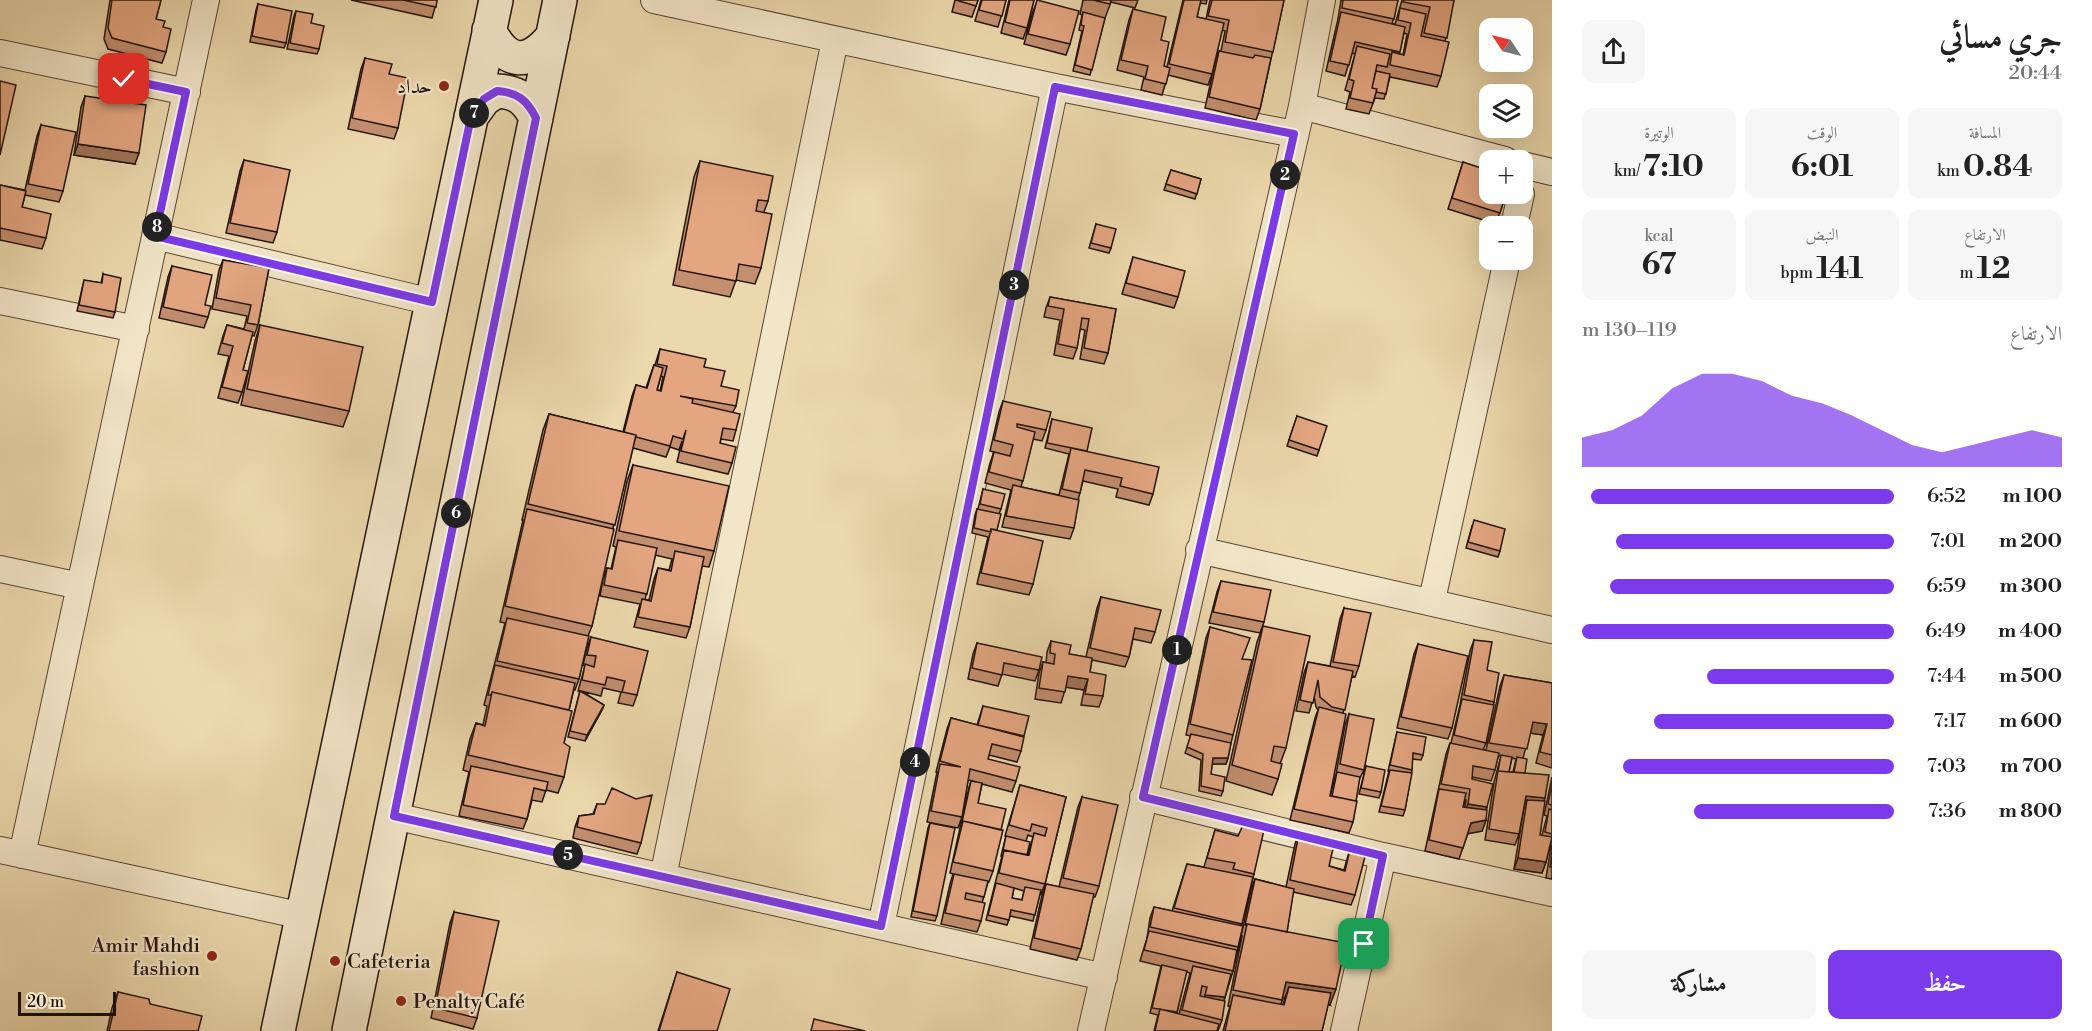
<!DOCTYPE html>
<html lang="ar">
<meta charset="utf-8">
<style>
body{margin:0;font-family:"Libre Bodoni",Amiri,serif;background:#f6f6f6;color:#222;direction:rtl;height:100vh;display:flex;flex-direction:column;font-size:22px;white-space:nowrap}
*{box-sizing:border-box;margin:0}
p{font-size:20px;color:#767676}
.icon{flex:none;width:33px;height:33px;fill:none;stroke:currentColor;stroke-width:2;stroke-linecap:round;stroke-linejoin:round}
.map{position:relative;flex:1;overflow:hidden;direction:ltr}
.drawer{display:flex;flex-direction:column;background:#fff;width:540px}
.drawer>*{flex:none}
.needle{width:39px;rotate:305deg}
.fabs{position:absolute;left:1479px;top:18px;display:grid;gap:12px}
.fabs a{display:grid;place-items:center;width:54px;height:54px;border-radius:12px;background:#fff;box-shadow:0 6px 24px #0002;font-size:30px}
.scale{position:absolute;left:18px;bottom:15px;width:98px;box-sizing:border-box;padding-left:6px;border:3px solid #24140e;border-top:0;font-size:16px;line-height:21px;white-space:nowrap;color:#24140e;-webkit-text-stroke:4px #f2e6c9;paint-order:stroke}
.pin{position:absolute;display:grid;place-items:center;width:51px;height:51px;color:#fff;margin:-26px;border-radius:12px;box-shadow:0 3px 9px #0006}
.km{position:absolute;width:30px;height:30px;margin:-15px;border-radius:50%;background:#222;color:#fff;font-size:16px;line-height:30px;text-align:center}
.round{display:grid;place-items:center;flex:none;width:63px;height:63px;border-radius:12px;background:#f6f6f6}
.headline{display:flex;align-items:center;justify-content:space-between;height:102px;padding:0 30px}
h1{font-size:33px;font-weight:800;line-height:45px}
.stats{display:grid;grid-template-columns:repeat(3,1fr);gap:9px;height:102px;padding:6px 30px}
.stats div{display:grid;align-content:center;border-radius:12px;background:#f6f6f6;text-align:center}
.stats b{font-size:30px;font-weight:800}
.stats small{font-size:16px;font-weight:400}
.stats p{font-size:16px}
.chart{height:168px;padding:12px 30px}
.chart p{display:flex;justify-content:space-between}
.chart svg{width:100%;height:108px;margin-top:6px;fill:#7c3aed;opacity:.7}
.cta{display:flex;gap:12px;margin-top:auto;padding:12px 30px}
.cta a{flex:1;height:69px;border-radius:12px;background:#7c3aed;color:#fff;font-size:24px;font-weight:800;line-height:69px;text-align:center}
.cta a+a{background:#f6f6f6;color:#222}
ul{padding:0 30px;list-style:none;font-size:20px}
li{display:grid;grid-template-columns:96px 72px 1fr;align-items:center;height:45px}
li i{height:15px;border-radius:8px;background:#7c3aed}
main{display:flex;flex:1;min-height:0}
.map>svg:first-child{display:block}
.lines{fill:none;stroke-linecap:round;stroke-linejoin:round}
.minor-casing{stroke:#564536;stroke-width:28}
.secondary-casing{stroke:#24140e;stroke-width:36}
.minor{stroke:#f2e6c9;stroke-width:26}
.secondary{stroke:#f2e6c9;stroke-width:33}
.wall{fill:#c38f6f;stroke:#24140e;stroke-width:1.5;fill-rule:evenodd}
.shaded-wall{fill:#9f745a;stroke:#24140e;stroke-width:1.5}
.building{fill:#e3a681;stroke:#24140e;stroke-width:1.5}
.route-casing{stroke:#fff;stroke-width:12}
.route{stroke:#7c3aed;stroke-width:8}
.poi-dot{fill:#8f2418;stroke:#f2e6c9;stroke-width:2}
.labels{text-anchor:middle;stroke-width:4.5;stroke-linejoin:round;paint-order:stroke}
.poi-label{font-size:20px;fill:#24140e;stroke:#f2e6c9;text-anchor:end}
</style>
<main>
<section class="drawer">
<div class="headline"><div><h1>جري مسائي</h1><p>20:44</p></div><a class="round"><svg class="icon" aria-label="share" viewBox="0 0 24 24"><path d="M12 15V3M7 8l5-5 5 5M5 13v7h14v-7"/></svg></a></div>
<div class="stats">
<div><p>المسافة</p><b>0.84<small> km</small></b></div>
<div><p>الوقت</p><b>6:01</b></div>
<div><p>الوتيرة</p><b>7:10<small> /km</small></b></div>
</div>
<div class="stats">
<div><p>الارتفاع</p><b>12<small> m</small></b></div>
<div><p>النبض</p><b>141<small> bpm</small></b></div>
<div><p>kcal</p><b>67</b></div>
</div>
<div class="chart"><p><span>الارتفاع</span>119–130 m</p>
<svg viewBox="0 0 160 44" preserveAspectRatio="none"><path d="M0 44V32L10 29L20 23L30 12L40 6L50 6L60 9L70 15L80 18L90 23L100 29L110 35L120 38L130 35L140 32L150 29L160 32V44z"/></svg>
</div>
<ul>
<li><b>100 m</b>6:52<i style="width:97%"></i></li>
<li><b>200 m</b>7:01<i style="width:89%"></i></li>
<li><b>300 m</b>6:59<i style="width:91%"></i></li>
<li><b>400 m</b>6:49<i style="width:100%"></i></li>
<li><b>500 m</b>7:44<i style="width:60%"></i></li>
<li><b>600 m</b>7:17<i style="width:77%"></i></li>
<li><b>700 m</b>7:03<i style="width:87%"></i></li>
<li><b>800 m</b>7:36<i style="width:64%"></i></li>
</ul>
<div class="cta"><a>حفظ</a><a>مشاركة</a></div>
</section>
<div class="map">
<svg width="1552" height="1031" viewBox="0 0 1552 1031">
<rect width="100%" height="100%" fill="#ebd8ac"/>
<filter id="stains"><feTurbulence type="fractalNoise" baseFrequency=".00333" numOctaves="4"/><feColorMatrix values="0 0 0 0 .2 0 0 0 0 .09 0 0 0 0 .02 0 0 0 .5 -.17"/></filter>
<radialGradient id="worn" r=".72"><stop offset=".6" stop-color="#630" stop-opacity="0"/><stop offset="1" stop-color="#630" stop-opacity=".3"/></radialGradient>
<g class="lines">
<defs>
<path id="minor" d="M654,0L1055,87L1294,134
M0,53L187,92
M1302,106L1505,160
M1522,165L1552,172
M1514,226L1521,194
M155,236L432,302
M0,301L136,329
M1199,550L1552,630
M0,569L80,586
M1432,600L1507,260
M1143,797L1383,856L1552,893
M394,816L1104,977
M0,850L303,916
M22,855L206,0
M663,877L835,40
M881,926L1055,87
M1091,1031L1302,106L1322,0
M1344,1031L1383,856"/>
<path id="secondary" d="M489,30C507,66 529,66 553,36
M471,117L484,99L497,91C518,92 527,100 536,118
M278,1031L496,0
M349,1031L560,0"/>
</defs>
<use href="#minor" class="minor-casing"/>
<use href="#secondary" class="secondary-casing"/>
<use href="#minor" class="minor"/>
<use href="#secondary" class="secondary"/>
</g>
<path class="wall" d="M110,0H161L156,19L163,27L166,52L162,63L108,49L104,39Z
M351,0H437L432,18Z
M955,0H978L972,17L952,12Z
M981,0H1006L998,27L975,21Z
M1009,0H1034L1027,28L1023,39L1001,33Z
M1038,0L1070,44L1066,55L1024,44L1033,11Z
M1083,0H1138L1135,8L1111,2L1105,18L1090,75L1073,71L1082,31L1079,30L1082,15L1080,14Z
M1183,0H1207L1206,4L1200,3L1197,17L1206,19L1210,0H1284L1260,109L1256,120L1205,108L1215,62L1219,51H1221L1225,31L1222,30L1212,74L1208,85L1168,75L1162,95L1141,90L1144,77L1117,70L1129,20L1133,9L1161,40L1164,66L1167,67Z
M1341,0H1398L1392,24H1395L1402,0H1454L1445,41L1441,76L1437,87L1390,77L1384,99L1375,98L1369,114L1346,109L1350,92L1345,90L1355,54L1352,53L1345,76L1326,71L1338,19ZM1404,33L1407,34L1403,55L1399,54Z
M258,4L286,43L284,48L250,42L256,10Z
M296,11L311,23L319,49L317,54L287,49L294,16Z
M365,58L389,74L398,128L394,139L348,129L361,69Z
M85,96L135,164L74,155L81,107Z
M41,125L63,191L59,202L25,195L22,207L46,238L42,249L0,240V185L25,190L37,136Z
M244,160L277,232L273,243L226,233L240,171Z
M700,161L768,201L764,212L761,268L755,284L736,280L730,297L673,285L694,177Z
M1463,162L1506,194L1496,224L1448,209Z
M1171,170L1201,179L1195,199L1164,190Z
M1096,224L1111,248L1109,253L1089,248Z
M1133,257L1178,297L1174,308L1122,294Z
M223,260L269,268L258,325L254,336L252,335L243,370L242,392L238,403L218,398L229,356L218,354L223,336L227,325L244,329L247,316L212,309L219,270Z
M172,266L205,305L208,317L204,328L159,318L168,277Z
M103,274L115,312L113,318L77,311L84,280L101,283Z
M1050,297L1116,309L1108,353L1104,364L1080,359L1085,330L1080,329L1077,348L1073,359L1054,355L1060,320L1044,317L1046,308Z
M260,325L349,411L343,427L241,405L255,341Z
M660,349L704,367L721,386L736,406L733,412L736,430L733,441L721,439L720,443L732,463L728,474L677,462L682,441L679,450L670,447L666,457L633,448L613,528L592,626L588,636L579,679L575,690L574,689L569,710L564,743V777L558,793L546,790L542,802L532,800L527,819L523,829L459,816L469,772L463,770L470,739L476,723L483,725L487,706L484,705L505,623L500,622L523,520H522L543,430L549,414L623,432L632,396L636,385L646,388L650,376L654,365H655ZM661,376L663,377L660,391L657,390Z
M1003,401L1046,430L1042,441L1033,439L1021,487L1059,495L1069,454L1045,448L1052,419L1087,452L1153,494L1149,505L1116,497L1118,489L1083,481L1078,500L1074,528L1070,539L1002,527L1011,490L985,483L990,463L994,452L990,451L999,412Z
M1297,416L1319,450L1317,456L1287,446Z
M633,465L714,551L709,567L702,566L690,627L686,638L634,627L640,604L600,596L603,579L607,568L611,569L616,547L613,546L627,481ZM655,555L672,559L669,570L658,568L654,579L649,600H645Z
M983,489L1001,509L999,514L997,530L1033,584L1029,595L977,584L988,537L972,533L975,515L977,509H978Z
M1472,526L1500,551L1498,557L1466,548Z
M1221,581L1264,622L1260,633L1209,623L1217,592Z
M1101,597L1155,632L1151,643L1133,639L1129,657L1125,667L1092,660L1090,672L1103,696L1099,707L1081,705L1084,690L1066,687L1061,703L1035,699L1039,673L1043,662L1046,663L1047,652L1051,641L1069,654L1086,657L1097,608Z
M1344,608L1359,666L1355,677L1352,676L1343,713L1330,796L1336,774L1345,725L1349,714L1364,770L1359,780L1353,822L1349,833L1290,820L1315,718L1318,710L1316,707L1314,696L1309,713L1296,711L1304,673L1308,662L1330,666L1340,619Z
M1263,626L1286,748L1280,764L1278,779L1272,795L1226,781L1257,642Z
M1210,627L1242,659L1233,735L1231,743L1228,758L1226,764H1212L1211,774L1223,791L1221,796L1199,791L1201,760L1185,753L1191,736L1186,735L1206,638Z
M591,637L637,695L633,706L618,703L621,692L603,688L601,696L581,691L604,705L602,710L585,741L568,737L580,691H578L585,666L583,665L587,648Z
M1474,640L1487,670L1494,702L1486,743L1483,750H1486L1500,686L1504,675L1552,683V768L1536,763L1543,735L1530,733L1523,758L1525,773L1544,801L1540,835H1542L1547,816L1544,815L1552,777V879L1546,878L1551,846L1550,845L1546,862L1542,873L1514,869L1524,807L1519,834L1515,845L1485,840L1494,782L1501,756H1498L1495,770L1491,781L1472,777V779L1487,807L1486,810V820L1482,831L1468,833L1459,859L1425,851L1446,754L1450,743H1451L1460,705L1470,651ZM1512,758L1516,759L1513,772H1509ZM1465,800H1466L1465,807H1463Z
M977,643L1039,670L1035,681L1002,674L998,686L968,679L973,654Z
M1418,644L1452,728L1448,739L1397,728L1414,654Z
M983,706L1021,751L1017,762L989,755L988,759L1016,781L1012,792L982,784L978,803L993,871L989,882H988L982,903L981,921L977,932L941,924L950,884L953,874L950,873L969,787L971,781L977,782L968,780L962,817L958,828L927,822L937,772H936L947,729L951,718L977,725Z
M1397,732L1423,755L1421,760L1412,759V770L1405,810L1403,816L1379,812L1389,771H1388Z
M1366,766L1381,792L1379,798L1359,794Z
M1020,785L1066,797L1045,884L1041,894H1040L1033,921L1010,916L1007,925L986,920L1002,856H1001L1006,836H1005ZM1028,835L1033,837L1028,855L1026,841ZM1014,888L1024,891L1022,900L1012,898Z
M1082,797L1099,886L1095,897H1093L1081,949L1077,960L1030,949L1042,895L1046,884L1059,887L1078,807Z
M597,804L641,843L637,854L573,838L575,827L579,816L593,814Z
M930,823L937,916L935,921L911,917L928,828Z
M1215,830L1254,874L1241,926H1243L1233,971L1224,1001L1222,1020L1218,1031H1154L1158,1015L1150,1013L1161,966L1140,961L1147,938L1150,918L1154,907L1172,911L1187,864L1204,867ZM1186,972L1190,973L1179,1014L1177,1013Z
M1299,833L1329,866L1344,870L1351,845L1355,895L1351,905L1293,892L1287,932L1330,1005L1328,1004L1322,1031H1223L1230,1006H1228L1242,936H1241L1251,890L1255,879L1286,887L1295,844ZM1283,998H1285L1283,1004H1281Z
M454,912L477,1018L473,1029L431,1018L450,923Z
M677,972L717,1031H658Z
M118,992L150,1004L198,1031H107L112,1008Z"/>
<path class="shaded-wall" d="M78,144L139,153L135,164L74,155Z
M1068,676L1088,679L1084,690L1064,687Z
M604,705L602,710L585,741L587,735Z
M1533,722L1547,724L1543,735L1529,733Z
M1213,758H1228L1226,764H1211Z
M1526,796L1545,798L1541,809L1527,800L1524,807H1522Z
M1468,804L1487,807L1483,818L1464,815Z
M1486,820L1482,831L1467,834L1471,823Z
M1518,858L1546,862L1542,873L1514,869Z
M1286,982L1336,989L1330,1005L1286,998L1289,987L1285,998H1281Z
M1205,995L1225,997L1221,1008L1201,1006Z"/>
<path class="building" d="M112,0H161L156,19L165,21L163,27L171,29L166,52L112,38L108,28Z
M403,0H437L436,7Z
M956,0H978L976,6Z
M982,0H1006L1002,16L979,10Z
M1010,0H1034L1027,28L1005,22Z
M1037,0L1079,11L1070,44L1028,34Z
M1093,0H1111L1110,4Z
M1184,0H1201L1197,17L1224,23L1212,74L1169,64Z
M1212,0H1284L1273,52L1225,42L1229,20L1208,16Z
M1343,0H1398L1394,19L1342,8Z
M1404,0H1454L1447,38L1424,33L1430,7L1403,2Z
M258,4L292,11L286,43L252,36Z
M1400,8L1426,14L1421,36L1449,42L1441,76L1390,65L1392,52L1404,55L1411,23L1398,20Z
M1133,9L1166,17L1161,40L1169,42L1164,66L1170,68L1166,84L1145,79L1148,66L1121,60Z
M296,11L313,14L311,23L324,26L319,49L290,43Z
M1083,12L1105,18L1092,70L1075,65L1084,26L1081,25Z
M1341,12L1405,27L1400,52L1355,42L1349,65L1330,61Z
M1357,46L1390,54L1387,67L1377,65L1372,88L1377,89L1373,103L1350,98L1354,81L1349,79Z
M1219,51L1253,58L1255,55L1271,58L1260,109L1209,97Z
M365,58L392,64L389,74L408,78L398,128L352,118Z
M1376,71L1390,74L1386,94L1376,92L1377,89L1372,88Z
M0,81L16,85L0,155Z
M85,96L146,105L139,153L78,144Z
M41,125L76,132L63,191L28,184Z
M244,160L290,170L277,232L230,223Z
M700,161L773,176L768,201L758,200L756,211L772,214L761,268L739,264L736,281L679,270Z
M1463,162L1490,171V194H1506L1500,213L1452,198Z
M1171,170L1201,179L1197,194L1166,184Z
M0,185L26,191L22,207L51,214L46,238L0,228Z
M1096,224L1116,229L1111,248L1091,243Z
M1133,257L1185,271L1178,297L1126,283Z
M223,260L269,268L258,325L247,323L251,305L216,298Z
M172,266L212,275L205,305L211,306L208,317L163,307Z
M103,274L121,278L115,312L79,305L84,280L102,283Z
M1050,297L1116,309L1108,353L1084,348L1089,319L1082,318L1077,348L1058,344L1064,309L1048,306Z
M227,325L253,332L243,370L248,371L242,392L222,387L233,346L222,343Z
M260,325L363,347L349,411L247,389Z
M660,349L706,359L704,367L725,371L721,386L739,390L736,406L680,396L693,399L692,403L740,414L736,430L723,428L720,443L736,447L732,463L681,451L686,430L683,439L673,436L670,446L636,437V435L624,432L636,385L647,388L654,365L663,368L657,390L661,391L667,366L657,364Z
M1003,401L1051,412L1046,430L1017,424V427L1035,432L1023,481L989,472L994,452L1010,456L1013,445L994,440Z
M549,414L636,435L615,525L528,504Z
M1297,416L1327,426L1319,450L1289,440Z
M1052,419L1092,428L1087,451L1047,443Z
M1071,448L1159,467L1153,494L1120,486L1122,478L1085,470L1080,493L1062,489Z
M633,465L729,486L714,551L619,531Z
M1013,485L1079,500L1074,528L1006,516Z
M983,489L1005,494L1001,509L980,504Z
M527,509L614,529L592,626L505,606Z
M977,509L1001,514L997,530L991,529V532L974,528Z
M1474,520L1505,529L1500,551L1468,542Z
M991,529L1043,541L1033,584L981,573Z
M618,540L657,548L647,594L604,585L607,568L612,569Z
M675,551L704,557L690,627L638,617L642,599L651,601L658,568L671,571Z
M1221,581L1271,590L1264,622L1213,612Z
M1101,597L1161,610L1155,632L1135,628L1129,657L1090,648Z
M1344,608L1371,613L1359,666L1333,662Z
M507,618L589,636L579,679L497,661Z
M1263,626L1310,636L1286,748L1274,746L1271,761L1282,764L1278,779L1232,765Z
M1210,627L1250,638L1242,659L1252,660L1233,735L1190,724Z
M591,637L648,651L637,695L622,692L625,681L607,677L605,685L582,680L585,664L594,667L596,656L587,655Z
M1474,640L1492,642L1487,670L1499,673L1494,702L1464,695Z
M1051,641L1071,645L1069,654L1092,658L1090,672L1106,675L1103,696L1085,694L1088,679L1068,676L1065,692L1039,688L1043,662L1054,664L1055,654L1050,653Z
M977,643L1042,657L1039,670L1004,663L1002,675L972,668Z
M1418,644L1468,656L1452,728L1401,717Z
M1308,662L1353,671L1345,710L1332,707L1320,697L1318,680L1313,703L1300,700Z
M495,665L575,683L569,710L492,692L491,695H488Z
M1504,675L1552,683V755L1540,752L1547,724L1533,722L1527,749L1489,743Z
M580,691L604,705L587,735L570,731Z
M492,692L572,711L564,743L570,747L564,777L468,755L476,723L485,726Z
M1462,699L1494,705L1486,743L1454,735Z
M983,706L1029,716L1024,736L978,725Z
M1319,707L1346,714L1330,796L1357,801L1353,822L1294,809Z
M1349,714L1374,719L1364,770L1340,764Z
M951,718L1024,737L1021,751L992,744L988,759L1020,767L1016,781L970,769L962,817L931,811L940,764L961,767L940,761Z
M1397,732L1426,737L1423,755L1413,753L1412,770L1390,765Z
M1191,734L1231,743L1228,758H1213L1211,774L1225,777L1223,791L1201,786L1203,754L1187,747Z
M1450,743L1499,753L1495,770L1473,766L1472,779L1493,784L1487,807L1468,804L1470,789L1441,784Z
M1501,755L1512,757L1509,772L1498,771Z
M1517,757L1527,759L1525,773L1514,772Z
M471,766L548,782L546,791L534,788L527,819L463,805Z
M1366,766L1385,770L1381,792L1361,788Z
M1390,770L1412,773L1405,810L1381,806Z
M1498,771L1549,775L1545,798L1526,796L1519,834L1489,829Z
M1337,772L1360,777L1356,801L1332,796Z
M971,781L982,783L978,803L1006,809L1001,830L963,821L962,822Z
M1552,784V805L1548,804Z
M1020,785L1066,797L1045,884L999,873L1004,850L1029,855L1034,833L1045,836L1047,828L1032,824L1030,831L1009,825Z
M612,788L636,799L652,795L641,843L577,827L579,816L594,814L597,804H605Z
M1439,789L1466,793L1463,807L1487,810L1486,820L1471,823L1463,848L1429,840Z
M1082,797L1118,805L1099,886L1063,878Z
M1527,800L1545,801L1540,835L1552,837L1546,862L1518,858Z
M1549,809L1552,810V834L1545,832Z
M963,821L1003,830L993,871L953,862Z
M930,823L955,828L937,916L913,911Z
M1243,825L1264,830L1254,874L1233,869L1235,863L1207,858L1215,830L1238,836Z
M1299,833L1335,840L1329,866L1345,871L1351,845L1367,849L1355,895L1290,880Z
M1006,836L1030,842L1027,855L1003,850Z
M1552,852V867H1550Z
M1187,864L1253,877L1242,924L1174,908Z
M954,874L988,881L984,897L966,893L965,899L985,903L981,921L945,913Z
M1255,879L1294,889L1287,932L1247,924V925H1245Z
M996,883L1014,888L1012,898L1022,900L1025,887L1041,890L1035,915L1011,910L1009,920L988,915Z
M1046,884L1094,894L1081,949L1034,938Z
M1154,907L1243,926L1238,947L1150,927Z
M454,912L499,921L477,1018L435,1008Z
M1247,924L1346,943L1336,989L1286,982L1282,1000L1233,990Z
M1149,931L1237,950L1233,971L1144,950Z
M1162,965L1187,971L1177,1012L1152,1008Z
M1193,966L1231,974L1225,997L1205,995L1207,987L1202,986L1200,996L1225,1001L1222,1020L1182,1010Z
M677,972L730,989L717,1031H659Z
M1289,987L1331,993L1322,1031H1225L1233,995L1284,1005Z
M118,992L149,999L150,1004L202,1016L198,1031H109Z
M1160,1009L1219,1024L1217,1031H1155Z
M814,1019L865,1031H811Z"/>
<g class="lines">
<defs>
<path id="route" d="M124,79L186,92L155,236L432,302L471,117L484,99L497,91C517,92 527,100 536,118L394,816L881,926L1055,87L1294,134L1143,797L1383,856L1364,944"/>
</defs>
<use href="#route" class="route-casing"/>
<use href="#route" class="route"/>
</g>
<g class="poi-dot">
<circle cx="444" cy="86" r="6"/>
<circle cx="212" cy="956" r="6"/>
<circle cx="335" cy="961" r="6"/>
<circle cx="401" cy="1001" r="6"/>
</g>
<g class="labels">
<g class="poi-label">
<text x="432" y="93">حداد</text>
<text x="200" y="952">Amir Mahdi<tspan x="200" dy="23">fashion</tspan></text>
<text x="347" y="968" text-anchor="start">Cafeteria</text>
<text x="413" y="1008" text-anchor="start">Penalty Café</text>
</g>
</g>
<rect width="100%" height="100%" filter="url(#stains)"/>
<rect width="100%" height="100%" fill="url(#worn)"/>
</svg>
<div class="fabs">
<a><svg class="needle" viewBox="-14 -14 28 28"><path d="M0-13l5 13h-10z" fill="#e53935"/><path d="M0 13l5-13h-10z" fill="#767676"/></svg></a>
<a><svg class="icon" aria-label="layers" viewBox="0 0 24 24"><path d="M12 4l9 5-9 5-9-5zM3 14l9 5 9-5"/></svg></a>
<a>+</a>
<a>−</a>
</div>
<div class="scale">20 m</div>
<div class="pin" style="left:1364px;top:944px;background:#1e9e55"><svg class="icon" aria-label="arrive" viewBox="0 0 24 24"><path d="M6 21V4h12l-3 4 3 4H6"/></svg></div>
<div class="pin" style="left:124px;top:79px;background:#d93025"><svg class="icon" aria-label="check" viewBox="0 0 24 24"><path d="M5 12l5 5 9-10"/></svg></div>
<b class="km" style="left:1177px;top:650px">1</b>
<b class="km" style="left:1285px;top:175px">2</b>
<b class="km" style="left:1014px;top:285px">3</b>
<b class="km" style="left:915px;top:762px">4</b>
<b class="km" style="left:568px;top:855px">5</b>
<b class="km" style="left:456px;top:513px">6</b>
<b class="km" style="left:474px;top:113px">7</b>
<b class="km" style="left:157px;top:227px">8</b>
</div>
</main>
